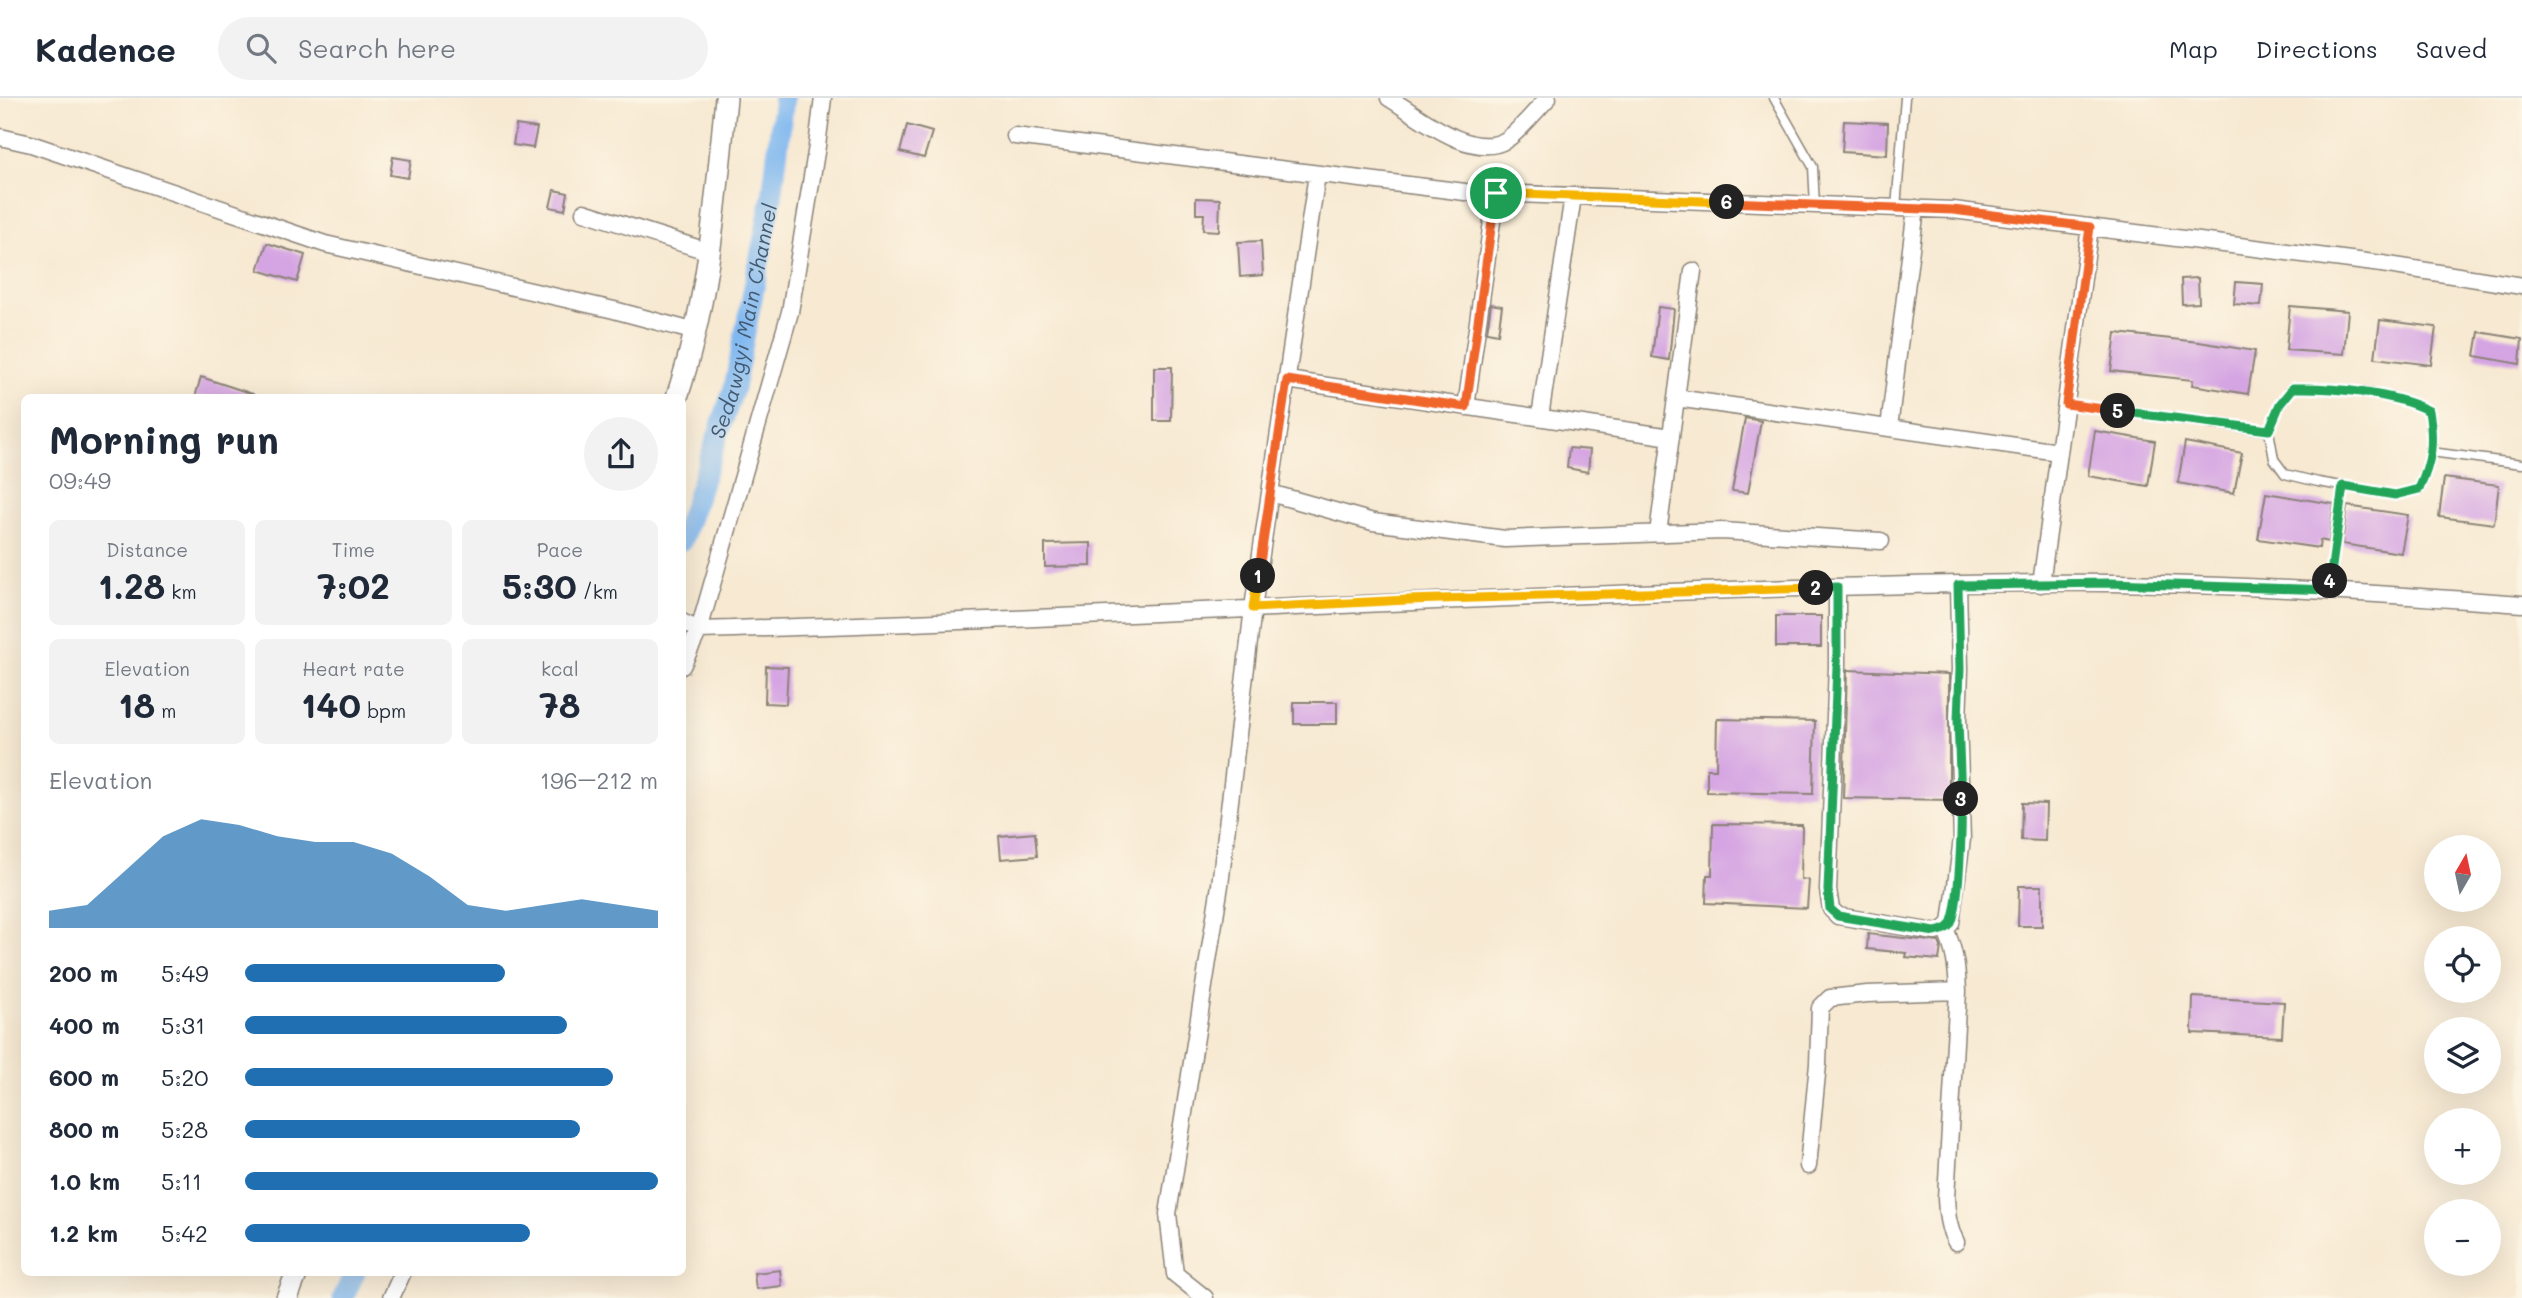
<!DOCTYPE html>
<meta charset="utf-8">
<style>
body{margin:0;font-family:Mali,sans-serif;background:#f2f2f3;color:#1f2937;height:100vh;display:flex;flex-direction:column;font-size:26px;white-space:nowrap}
*{box-sizing:border-box;margin:0}
p{font-size:23px;color:#747a83}
.icon{flex:none;width:38px;height:38px;fill:none;stroke:currentColor;stroke-width:2;stroke-linecap:round;stroke-linejoin:round}
.map{position:relative;flex:1;overflow:hidden}
.panel{position:absolute;left:21px;top:296px;width:665px;height:882px;display:flex;flex-direction:column;background:#fff;border-radius:10px;box-shadow:0 7px 28px #0002}
.panel>*{flex:none}
.needle{width:46px;rotate:9deg}
.tools{position:absolute;left:2424px;top:737px;display:grid;gap:14px}
.tools a{display:grid;place-items:center;width:77px;height:77px;border-radius:50%;background:#fff;box-shadow:0 7px 28px #0002;font-size:35px}
.pin{position:absolute;display:grid;place-items:center;width:60px;height:60px;color:#fff;margin:-30px;border:4px solid #fff;border-radius:50%;box-shadow:0 2px 7px #0007}
.km{position:absolute;width:35px;height:35px;margin:-18px;border-radius:50%;background:#222;color:#fff;font-size:19px;line-height:35px;text-align:center}
.round{display:grid;place-items:center;flex:none;width:74px;height:74px;border-radius:37px;background:#f2f2f3}
.headline{display:flex;align-items:center;justify-content:space-between;height:119px;padding:0 28px}
h1{font-size:38px;font-weight:700;line-height:52px}
.stats{display:grid;grid-template-columns:repeat(3,1fr);gap:10px;height:119px;padding:7px 28px}
.stats div{display:grid;align-content:center;border-radius:10px;background:#f2f2f3;text-align:center}
.stats b{font-size:35px;font-weight:700}
.stats small{font-size:19px;font-weight:400}
.stats p{font-size:19px}
.chart{height:196px;padding:14px 28px}
.chart p{display:flex;justify-content:space-between}
.chart svg{width:100%;height:126px;margin-top:7px;fill:#1f6fb2;opacity:.7}
ul{padding:0 28px;list-style:none;font-size:23px}
li{display:grid;grid-template-columns:112px 84px 1fr;align-items:center;height:52px}
li i{height:18px;border-radius:9px;background:#1f6fb2}
header{display:flex;align-items:center;gap:42px;box-sizing:border-box;height:98px;padding:0 35px;background:#fff;border-bottom:2px solid #e0e1e3}
header strong{font-size:33px}
nav{display:flex;gap:38px;margin-inline-start:auto;font-size:24px}
.search{width:490px;height:63px;background:#f2f2f3;display:flex;align-items:center;gap:18px;box-sizing:border-box;padding:0 24px;border-radius:38px;color:#747a83;font-size:26px}
.map>svg:first-child{display:block}
.lines{fill:none;stroke-linecap:round;stroke-linejoin:round}
.canal{stroke:#80b8f0;stroke-width:21}
.building{fill:#d5a5e3}
.service-casing{stroke:#8a8277;stroke-width:11}
.minor-casing{stroke:#8a8277;stroke-width:19}
.tertiary-casing{stroke:#8a8277;stroke-width:24}
.service{stroke:#fff;stroke-width:8}
.minor{stroke:#fff;stroke-width:16}
.tertiary{stroke:#fff;stroke-width:21}
.split-1-casing{stroke:#fff;stroke-width:14}
.split-2-casing{stroke:#fff;stroke-width:14}
.split-3-casing{stroke:#fff;stroke-width:14}
.split-4-casing{stroke:#fff;stroke-width:14}
.split-5-casing{stroke:#fff;stroke-width:14}
.split-6-casing{stroke:#fff;stroke-width:14}
.split-7-casing{stroke:#fff;stroke-width:14}
.split-1{stroke:#f0652b;stroke-width:9}
.split-2{stroke:#f5b400;stroke-width:9}
.split-3{stroke:#22a559;stroke-width:9}
.split-4{stroke:#22a559;stroke-width:9}
.split-5{stroke:#22a559;stroke-width:9}
.split-6{stroke:#f0652b;stroke-width:9}
.split-7{stroke:#f5b400;stroke-width:9}
.labels{text-anchor:middle;stroke-width:6;stroke-linejoin:round;paint-order:stroke}
.water-label{font-size:21px;font-style:italic;fill:#445a71;stroke:#fcf5e5}
</style>
<header>
<strong>Kadence</strong>
<div class="search"><svg class="icon" aria-label="search" viewBox="0 0 24 24"><circle cx="10" cy="10" r="6"/><path d="M15 15l6 6"/></svg>Search here</div>
<nav><a>Map</a><a>Directions</a><a>Saved</a></nav>
</header>
<div class="map">
<svg width="2522" height="1200" viewBox="0 0 2522 1200">
<rect width="100%" height="100%" fill="#fcf5e5"/>
<filter id="ink" filterUnits="userSpaceOnUse"><feTurbulence type="fractalNoise" baseFrequency=".0143" numOctaves="2"/><feDisplacementMap in="SourceGraphic" scale="14" xChannelSelector="R" yChannelSelector="G"/><feConvolveMatrix kernelMatrix="1 2 1 2 8 2 1 2 1" color-interpolation-filters="sRGB"/></filter>
<filter id="wash" filterUnits="userSpaceOnUse"><feTurbulence type="fractalNoise" baseFrequency=".00686" numOctaves="4" result="noise"/><feDisplacementMap in="SourceGraphic" scale="28" xChannelSelector="R" yChannelSelector="G"/><feGaussianBlur stdDeviation="1.57" result="paint"/><feColorMatrix in="noise" values="0 0 0 0 0 0 0 0 0 0 0 0 0 0 0 0 0 1.4 0 .05"/><feComposite in="paint" operator="in"/></filter>
<g filter="url(#wash)">
<rect width="100%" height="100%" fill="#f7e9d2"/>
<g class="lines">
<g class="canal">
<path id="s1" d="M682,442L734,290L772,99L784,0"/>
<path d="M343,1200L355,1174"/>
</g>
</g>
<g id="blocks">
<path class="building" d="M1844,23L1888,25L1887,57L1842,54Z
M516,27L537,30L533,50L513,47Z
M907,27L932,34L924,60L900,54Z
M393,59L411,62L408,80L390,77Z
M554,92L568,95L565,112L550,109Z
M1196,100L1220,101L1219,133L1203,132L1204,116H1196Z
M1261,143L1263,177L1240,179L1238,144Z
M267,145L305,157L297,184L258,172Z
M2198,180L2199,205L2182,206L2181,181Z
M2236,184L2263,186L2261,208L2234,206Z
M1491,206L1502,208L1498,236L1487,234Z
M2290,208L2348,213L2344,256L2286,252Z
M1658,209L1674,211L1669,262L1652,259Z
M2380,222L2436,229L2431,267L2375,260Z
M2479,234L2522,241L2520,266L2475,258Z
M2116,235L2199,244L2255,253L2248,296L2192,287L2193,282L2111,273Z
M1154,269H1172L1171,323H1154Z
M201,279L253,296V299H195Z
M1745,320L1761,323L1748,395L1732,393Z
M2095,333L2155,343L2148,388L2088,378Z
M2185,344L2242,355L2234,395L2178,385Z
M1569,350L1590,352L1588,374L1567,370Z
M2444,380L2499,387L2494,426L2439,419Z
M2266,395L2334,406L2329,444L2320,442L2319,450L2258,441Z
M2347,408L2408,417L2401,455L2342,446Z
M1091,445V468L1045,469V446Z
M1776,518H1821V549H1776Z
M766,568L788,569L786,606L765,605Z
M1847,572L1949,576V702L1843,700Z
M1294,604H1337V626H1294Z
M1717,621L1815,623L1813,696L1707,694V671H1716Z
M2022,705L2046,706L2045,743L2021,742Z
M1713,726L1802,727L1801,781L1809,782L1807,810L1706,805L1707,777H1712Z
M1035,735L1037,758L1001,761L999,738Z
M2019,788H2042V828H2018Z
M1868,836L1939,844L1941,849L1939,862L1905,859L1906,855L1867,851Z
M2193,899L2284,904L2282,939L2192,935Z
M780,1172L782,1188L756,1191L754,1175Z"/>
</g>
</g>
<g filter="url(#ink)">
<use href="#blocks" fill-opacity="0" stroke="#8a8277" stroke-width="2"/>
<g class="lines">
<defs>
<path id="service" d="M1774,0L1813,69L1815,107
M1896,110L1905,0
M2066,306L2269,333L2280,306L2293,290C2332,289 2395,295 2429,313C2434,344 2432,364 2419,391L2395,397L2318,384L2285,376L2274,361L2269,333
M2431,354L2522,366
M2329,493L2343,388"/>
<path id="minor" d="M1389,0C1417,17 1472,63 1506,42C1520,33 1536,12 1548,0
M1015,38L1465,94L1953,112L2382,166L2522,188
M0,39L31,46L325,146L614,212L696,234
M584,114L710,154
M1287,282L1671,339
M1676,300L2059,354
M1466,309L1496,95
M1540,319L1573,98
M1889,330L1916,110
M1270,395L1373,424L1505,441L1722,433L1881,443
M1658,435L1693,173
M2041,486L2090,129
M1837,489V569L1828,792L1831,811L1838,818L1935,834L1945,831L1951,825L1962,741L1958,622L1960,571L1958,487
M682,524L699,532C1032,523 1365,504 1698,493C1835,489 1973,484 2110,485C2248,487 2385,496 2522,506
M682,568L699,532L790,214L817,48L823,0
M1945,831C1955,852 1957,871 1958,893L1946,1100C1947,1117 1948,1130 1956,1144
M1808,1068L1818,966L1820,910L1830,900L1867,896L1958,893
M391,1200L403,1174
M1205,1200L1175,1176L1168,1116L1220,787L1253,510L1317,76"/>
<path id="tertiary" d="M677,299C709,202 716,101 726,0
M287,1200L297,1174"/>
</defs>
<use href="#service" class="service-casing"/>
<use href="#minor" class="minor-casing"/>
<use href="#tertiary" class="tertiary-casing"/>
<use href="#service" class="service"/>
<use href="#minor" class="minor"/>
<use href="#tertiary" class="tertiary"/>
</g>
</g>
<g class="lines" filter="url(#ink)">
<defs>
<path id="split-1" d="M1258,478L1287,282L1466,309L1496,95"/>
<path id="split-2" d="M1258,478L1253,510L1407,502L1816,490"/>
<path id="split-3" d="M1816,490L1837,489V569L1828,792L1830,811L1838,818L1935,834C1940,833 1946,832 1950,827C1960,812 1962,723 1961,701"/>
<path id="split-4" d="M1961,701L1958,622L1960,571L1958,487L2110,485L2329,492L2330,483"/>
<path id="split-5" d="M2118,313L2269,332L2280,306L2293,290C2332,289 2395,295 2429,313C2434,344 2432,363 2419,391L2395,397L2343,388L2330,483"/>
<path id="split-6" d="M1727,104L1953,112L2090,129L2066,306L2118,313"/>
<path id="split-7" d="M1496,95L1727,104"/>
</defs>
<use href="#split-1" class="split-1-casing"/>
<use href="#split-2" class="split-2-casing"/>
<use href="#split-3" class="split-3-casing"/>
<use href="#split-4" class="split-4-casing"/>
<use href="#split-5" class="split-5-casing"/>
<use href="#split-6" class="split-6-casing"/>
<use href="#split-7" class="split-7-casing"/>
<use href="#split-1" class="split-1"/>
<use href="#split-2" class="split-2"/>
<use href="#split-3" class="split-3"/>
<use href="#split-4" class="split-4"/>
<use href="#split-5" class="split-5"/>
<use href="#split-6" class="split-6"/>
<use href="#split-7" class="split-7"/>
</g>
<g class="labels">
<g class="water-label">
<text dy="7" stroke="none"><textPath href="#s1" startOffset="228">Sedawgyi Main Channel</textPath></text>
</g>
</g>
</svg>
<div class="tools">
<a><svg class="needle" viewBox="-14 -14 28 28"><path d="M0-13l5 13h-10z" fill="#e53935"/><path d="M0 13l5-13h-10z" fill="#747a83"/></svg></a>
<a><svg class="icon" aria-label="locate" viewBox="0 0 24 24"><circle cx="12" cy="12" r="6"/><path d="M12 2v4M12 18v4M2 12h4M18 12h4"/></svg></a>
<a><svg class="icon" aria-label="layers" viewBox="0 0 24 24"><path d="M12 4l9 5-9 5-9-5zM3 14l9 5 9-5"/></svg></a>
<a>+</a>
<a>−</a>
</div>
<div class="pin" style="left:1496px;top:95px;background:#1e9e55"><svg class="icon" aria-label="arrive" viewBox="0 0 24 24"><path d="M6 21V4h12l-3 4 3 4H6"/></svg></div>
<b class="km" style="left:1258px;top:478px">1</b>
<b class="km" style="left:1816px;top:490px">2</b>
<b class="km" style="left:1961px;top:701px">3</b>
<b class="km" style="left:2330px;top:483px">4</b>
<b class="km" style="left:2118px;top:313px">5</b>
<b class="km" style="left:1727px;top:104px">6</b>
<section class="panel">
<div class="headline"><div><h1>Morning run</h1><p>09:49</p></div><a class="round"><svg class="icon" aria-label="share" viewBox="0 0 24 24"><path d="M12 15V3M7 8l5-5 5 5M5 13v7h14v-7"/></svg></a></div>
<div class="stats">
<div><p>Distance</p><b>1.28<small> km</small></b></div>
<div><p>Time</p><b>7:02</b></div>
<div><p>Pace</p><b>5:30<small> /km</small></b></div>
</div>
<div class="stats">
<div><p>Elevation</p><b>18<small> m</small></b></div>
<div><p>Heart rate</p><b>140<small> bpm</small></b></div>
<div><p>kcal</p><b>78</b></div>
</div>
<div class="chart"><p><span>Elevation</span>196–212 m</p>
<svg viewBox="0 0 160 44" preserveAspectRatio="none"><path d="M0 44V38L10 36L20 24L30 12L40 6L50 8L60 12L70 14L80 14L90 18L100 26L110 36L120 38L130 36L140 34L150 36L160 38V44z"/></svg>
</div>
<ul>
<li><b>200 m</b>5:49<i style="width:63%"></i></li>
<li><b>400 m</b>5:31<i style="width:78%"></i></li>
<li><b>600 m</b>5:20<i style="width:89%"></i></li>
<li><b>800 m</b>5:28<i style="width:81%"></i></li>
<li><b>1.0 km</b>5:11<i style="width:100%"></i></li>
<li><b>1.2 km</b>5:42<i style="width:69%"></i></li>
</ul>
</section>
</div>
